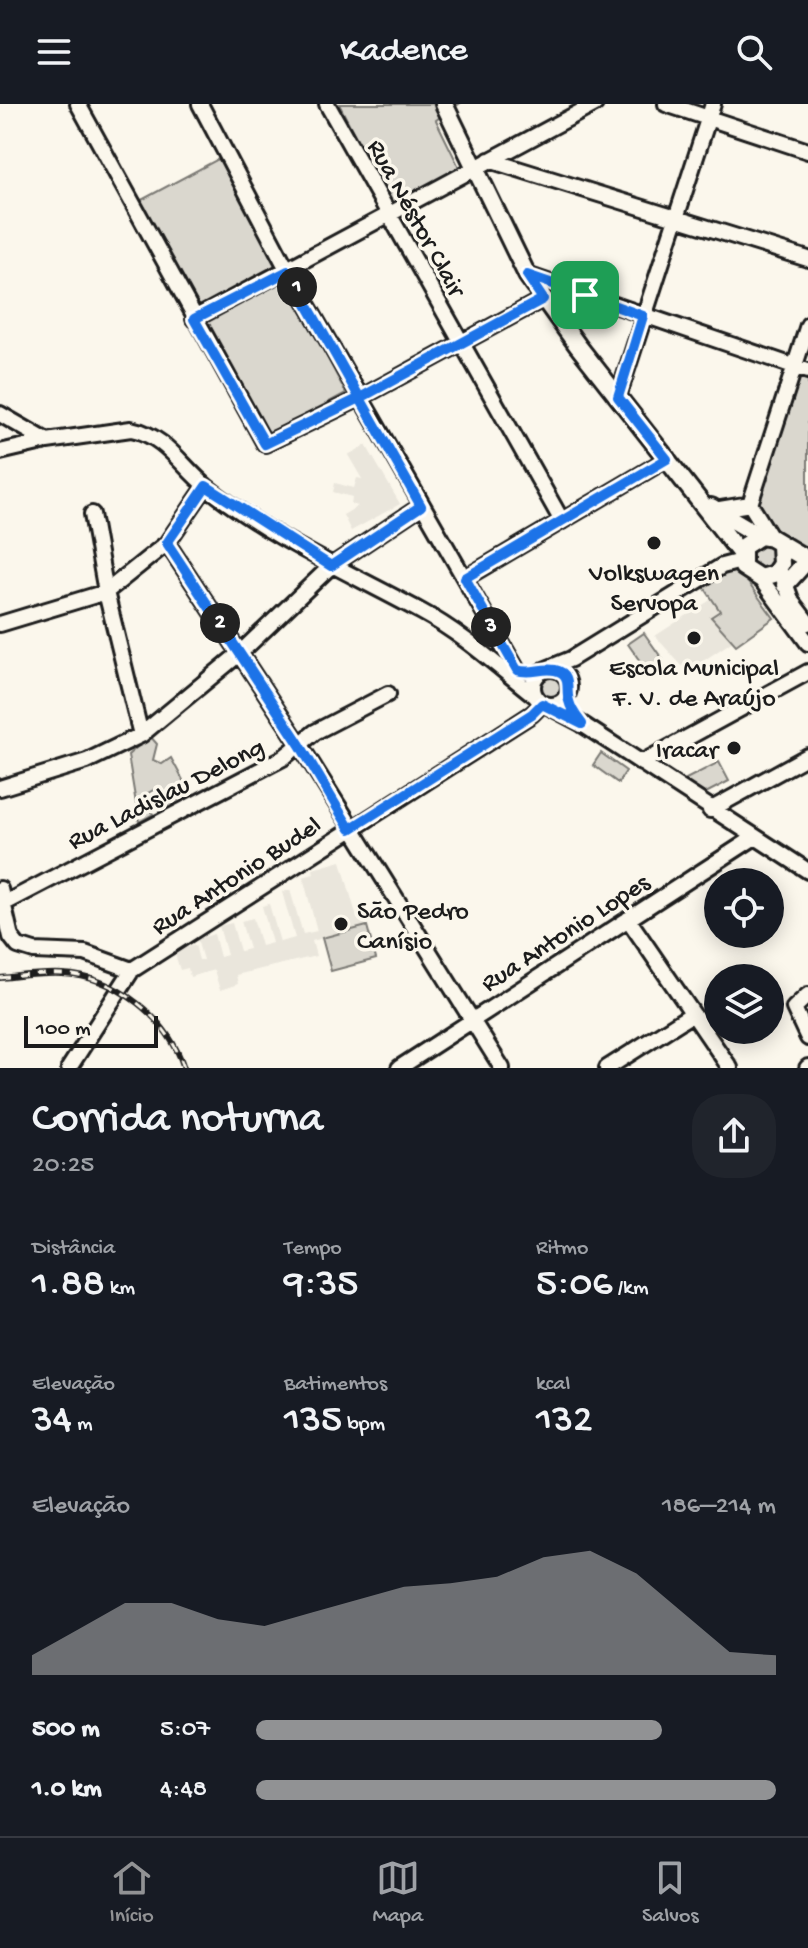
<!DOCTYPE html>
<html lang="pt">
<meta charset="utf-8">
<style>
body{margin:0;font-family:"Gochi Hand",sans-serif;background:#20242c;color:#f1f3f6;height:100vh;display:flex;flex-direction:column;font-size:30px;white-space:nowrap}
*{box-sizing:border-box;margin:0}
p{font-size:26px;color:#9ea1a6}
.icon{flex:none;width:44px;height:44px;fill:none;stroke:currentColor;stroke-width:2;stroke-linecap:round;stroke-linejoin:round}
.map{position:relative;height:964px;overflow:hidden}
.panel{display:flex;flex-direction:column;background:#171b24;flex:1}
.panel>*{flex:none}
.controls{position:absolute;left:704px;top:764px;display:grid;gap:16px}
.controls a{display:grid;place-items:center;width:80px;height:80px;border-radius:50%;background:#171b24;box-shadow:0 4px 20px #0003;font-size:40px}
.scale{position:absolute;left:24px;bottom:20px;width:134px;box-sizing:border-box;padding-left:8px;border:4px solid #1c1c1c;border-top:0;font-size:22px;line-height:28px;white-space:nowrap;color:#1c1c1c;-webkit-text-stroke:6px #fbf7ec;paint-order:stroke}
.pin{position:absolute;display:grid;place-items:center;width:68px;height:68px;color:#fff;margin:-34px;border-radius:16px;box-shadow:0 4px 12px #0006}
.km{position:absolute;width:40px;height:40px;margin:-20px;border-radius:50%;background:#222;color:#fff;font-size:22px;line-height:40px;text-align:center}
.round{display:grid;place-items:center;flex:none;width:84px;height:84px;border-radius:32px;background:#20242c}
.summary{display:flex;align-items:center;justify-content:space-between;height:136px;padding:0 32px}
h1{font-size:44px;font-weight:600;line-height:60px}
.metrics{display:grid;grid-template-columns:repeat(3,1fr);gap:12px;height:136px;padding:8px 32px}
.metrics div{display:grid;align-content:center}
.metrics b{font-size:40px;font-weight:600}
.metrics small{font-size:22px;font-weight:400}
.metrics p{font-size:22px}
.chart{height:224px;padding:16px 32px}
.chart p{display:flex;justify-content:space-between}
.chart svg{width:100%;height:144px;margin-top:8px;fill:#919294;opacity:.7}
ul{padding:0 32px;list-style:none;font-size:26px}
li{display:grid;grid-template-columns:128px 96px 1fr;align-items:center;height:60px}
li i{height:20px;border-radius:10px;background:#919294}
header{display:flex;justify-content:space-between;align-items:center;height:104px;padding:0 32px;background:#171b24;font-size:36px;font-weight:600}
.dock{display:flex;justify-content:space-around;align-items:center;height:112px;border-top:2px solid #363941;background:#171b24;font-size:22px;color:#9ea1a6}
.dock a{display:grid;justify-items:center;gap:4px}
.dock .current{color:#919294}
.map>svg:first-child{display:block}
.built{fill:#eae6dc}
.green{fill:#dad7ce;stroke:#7b7a75;stroke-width:2}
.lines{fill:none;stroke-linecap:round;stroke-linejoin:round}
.minor-casing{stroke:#1c1c1c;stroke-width:20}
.major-casing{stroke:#1c1c1c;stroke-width:22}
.minor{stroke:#fbf7ec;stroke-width:14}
.major{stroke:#fbf7ec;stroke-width:16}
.rail-casing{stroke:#1c1c1c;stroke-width:6}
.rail{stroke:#fbf7ec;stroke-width:3;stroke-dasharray:9;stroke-linecap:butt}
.route-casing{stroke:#fff;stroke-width:16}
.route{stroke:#1a73e8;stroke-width:10}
.poi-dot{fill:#1c1c1c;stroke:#fbf7ec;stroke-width:3}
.labels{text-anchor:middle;stroke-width:7;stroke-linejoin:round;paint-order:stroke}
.street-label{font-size:26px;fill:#1c1c1c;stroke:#fbf7ec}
.poi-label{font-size:26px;fill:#1c1c1c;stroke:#fbf7ec}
</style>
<header><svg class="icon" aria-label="menu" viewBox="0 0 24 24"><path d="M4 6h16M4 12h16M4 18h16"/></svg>Kadence<svg class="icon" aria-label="search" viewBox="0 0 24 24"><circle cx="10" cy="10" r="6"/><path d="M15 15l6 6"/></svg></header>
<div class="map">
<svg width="808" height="964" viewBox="0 0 808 964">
<rect width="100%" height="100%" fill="#fbf7ec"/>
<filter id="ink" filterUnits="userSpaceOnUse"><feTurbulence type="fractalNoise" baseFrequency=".0125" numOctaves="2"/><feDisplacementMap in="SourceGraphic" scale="16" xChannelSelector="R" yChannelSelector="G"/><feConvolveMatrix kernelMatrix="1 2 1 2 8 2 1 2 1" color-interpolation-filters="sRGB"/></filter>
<g filter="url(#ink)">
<path class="built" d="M366,341L400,400L351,427L343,411L358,402L351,400L352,393L333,388L335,379L354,384L357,374L362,375L348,351Z
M712,495L720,507L712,513L733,537L703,557L706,562L691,572L655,532Z
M341,757L357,814L364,813L367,822L312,837L316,852L236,871L238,880L220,886L214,866L190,873L188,864L180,866L174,847L195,841L199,856H203L197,835L214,830L220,853L227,851L219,822L232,819L240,847L249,845L241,817L253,814L261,842L272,839L262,802L269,800L280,838L295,834L282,788L290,786L303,830L317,827L303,773L314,770L313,765Z"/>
<path class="green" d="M339,0H459L436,16L460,65L391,102Z
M220,54L279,162L203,202L196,203L136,99Z
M286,176L346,289L268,331L206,219Z
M799,271L808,272V450L782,432L755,405Z
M770,439L776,451L771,463L754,467L744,446L747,441Z
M735,461L774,514L736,541L711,513L720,507L704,483Z
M644,529L663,556L647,567L628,540Z
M537 582a12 12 0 1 1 24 0a12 12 0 1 1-24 0Z
M150,632L157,640L153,656L162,660L171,654L190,689L165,702L155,685L143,692L153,710L139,718L128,651Z
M601,649L626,667L618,679L593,661Z
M719,658L729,677L700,692L682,677Z
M367,822L376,855L331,867L322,834Z"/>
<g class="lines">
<defs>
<path id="minor" d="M78,0L265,340L360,294L543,195
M200,0L288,167L517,566
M327,0L562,417
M666,0L808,47
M489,56L808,155
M527,171L808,267
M194,215L595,0
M618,293L713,0
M0,310L47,337
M0,348L47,337L131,325C166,332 181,362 207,383C272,435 349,468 422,508C463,530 497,562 534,591
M714,406L750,400
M92,410L106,488L141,631
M771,434L750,400L808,221
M167,439L300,641L502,964
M782,471L792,498L808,519
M465,474L667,355
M760,474L808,539
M0,520L106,488L167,439L206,382
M533 583a18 18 0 1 1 36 0a18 18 0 1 1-36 0Z
M544,566L571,555L722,462L741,457
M548,602L582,620L808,767
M641,659L808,568
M0,684L87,657L141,631L240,549L331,462L421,402
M710,706L808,652
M0,785L11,833L18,842L34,847L85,849L132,866
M3,800L283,654L315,628L388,590
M628,815L730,964
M808,891L794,904L808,934
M69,964L132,866L532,610L542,600
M399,964L755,733
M607,964L692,910
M807,964L808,963"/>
<path id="major" d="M444,0L527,171L578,242L741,450
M711,403L760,432
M780,442L781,460L774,470L760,474L743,463V443L760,432L771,434L808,456
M785,481L803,461"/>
</defs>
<use href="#minor" class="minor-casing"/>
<use href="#major" class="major-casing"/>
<use href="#minor" class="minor"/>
<use href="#major" class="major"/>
<defs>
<path id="rail" d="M0,874C21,872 42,869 62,870C116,872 168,914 184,964"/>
</defs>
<use href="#rail" class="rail-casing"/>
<use href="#rail" class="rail"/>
</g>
</g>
<g class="lines" filter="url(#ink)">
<defs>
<path id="route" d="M585,191L527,171L543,195L360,294L265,340L194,215L288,167L421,402L331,462L206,382L167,439L300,641L350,725L532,610L542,600L582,620C577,613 571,606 569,597C565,585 573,570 555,566C542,563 531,571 517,566L465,474L667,355L618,293L643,212L585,191"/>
</defs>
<use href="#route" class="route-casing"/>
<use href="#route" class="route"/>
</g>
<g class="poi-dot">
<circle cx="654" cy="439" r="8"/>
<circle cx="694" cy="534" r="8"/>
<circle cx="734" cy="644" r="8"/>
<circle cx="341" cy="820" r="8"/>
</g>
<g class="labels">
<g class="street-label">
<text transform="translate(418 113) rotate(61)" y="9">Rua Néstor Clair</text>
<text transform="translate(165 688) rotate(-27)" y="9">Rua Ladislau Delong</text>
<text transform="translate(235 770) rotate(-33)" y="9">Rua Antonio Budel</text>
<text transform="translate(564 827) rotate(-33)" y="9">Rua Antonio Lopes</text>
</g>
<g class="poi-label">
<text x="654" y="476">Volkswagen<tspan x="654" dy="30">Servopa</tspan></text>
<text x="694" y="571">Escola Municipal<tspan x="694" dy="30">F. V. de Araújo</tspan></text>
<text x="718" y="653" text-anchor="end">Iracar</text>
<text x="357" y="814" text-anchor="start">São Pedro<tspan x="357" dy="30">Canísio</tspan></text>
</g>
</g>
</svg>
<div class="controls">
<a><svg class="icon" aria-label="locate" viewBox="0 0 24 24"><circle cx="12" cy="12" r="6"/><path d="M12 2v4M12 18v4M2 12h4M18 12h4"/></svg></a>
<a><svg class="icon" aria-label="layers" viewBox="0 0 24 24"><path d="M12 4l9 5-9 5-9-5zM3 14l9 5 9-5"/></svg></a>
</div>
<div class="scale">100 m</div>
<div class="pin" style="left:585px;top:191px;background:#1e9e55"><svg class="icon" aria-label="arrive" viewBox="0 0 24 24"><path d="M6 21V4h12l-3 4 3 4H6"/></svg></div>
<b class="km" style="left:297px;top:183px">1</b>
<b class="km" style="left:220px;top:519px">2</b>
<b class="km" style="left:491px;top:523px">3</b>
</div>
<section class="panel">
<div class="summary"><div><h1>Corrida noturna</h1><p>20:25</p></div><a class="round"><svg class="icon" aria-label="share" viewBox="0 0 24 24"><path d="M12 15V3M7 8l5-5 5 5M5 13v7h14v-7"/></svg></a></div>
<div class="metrics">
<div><p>Distância</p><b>1.88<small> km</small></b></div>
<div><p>Tempo</p><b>9:35</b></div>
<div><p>Ritmo</p><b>5:06<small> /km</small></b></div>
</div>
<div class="metrics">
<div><p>Elevação</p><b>34<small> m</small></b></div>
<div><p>Batimentos</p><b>135<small> bpm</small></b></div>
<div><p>kcal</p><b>132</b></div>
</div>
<div class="chart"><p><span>Elevação</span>186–214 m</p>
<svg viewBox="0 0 160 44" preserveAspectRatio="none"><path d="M0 44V38L10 30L20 22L30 22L40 27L50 29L60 25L70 21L80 17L90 16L100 14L110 8L120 6L130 13L140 25L150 37L160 38V44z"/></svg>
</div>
<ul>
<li><b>500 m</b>5:07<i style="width:78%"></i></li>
<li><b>1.0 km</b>4:48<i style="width:100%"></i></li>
</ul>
</section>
<nav class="dock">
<a class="current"><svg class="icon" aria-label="home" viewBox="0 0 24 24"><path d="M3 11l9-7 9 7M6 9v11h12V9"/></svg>Início</a>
<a><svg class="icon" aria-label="map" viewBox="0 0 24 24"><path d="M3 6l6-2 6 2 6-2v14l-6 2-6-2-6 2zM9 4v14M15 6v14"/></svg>Mapa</a>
<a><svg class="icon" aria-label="saved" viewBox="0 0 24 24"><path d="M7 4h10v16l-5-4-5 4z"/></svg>Salvos</a>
</nav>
